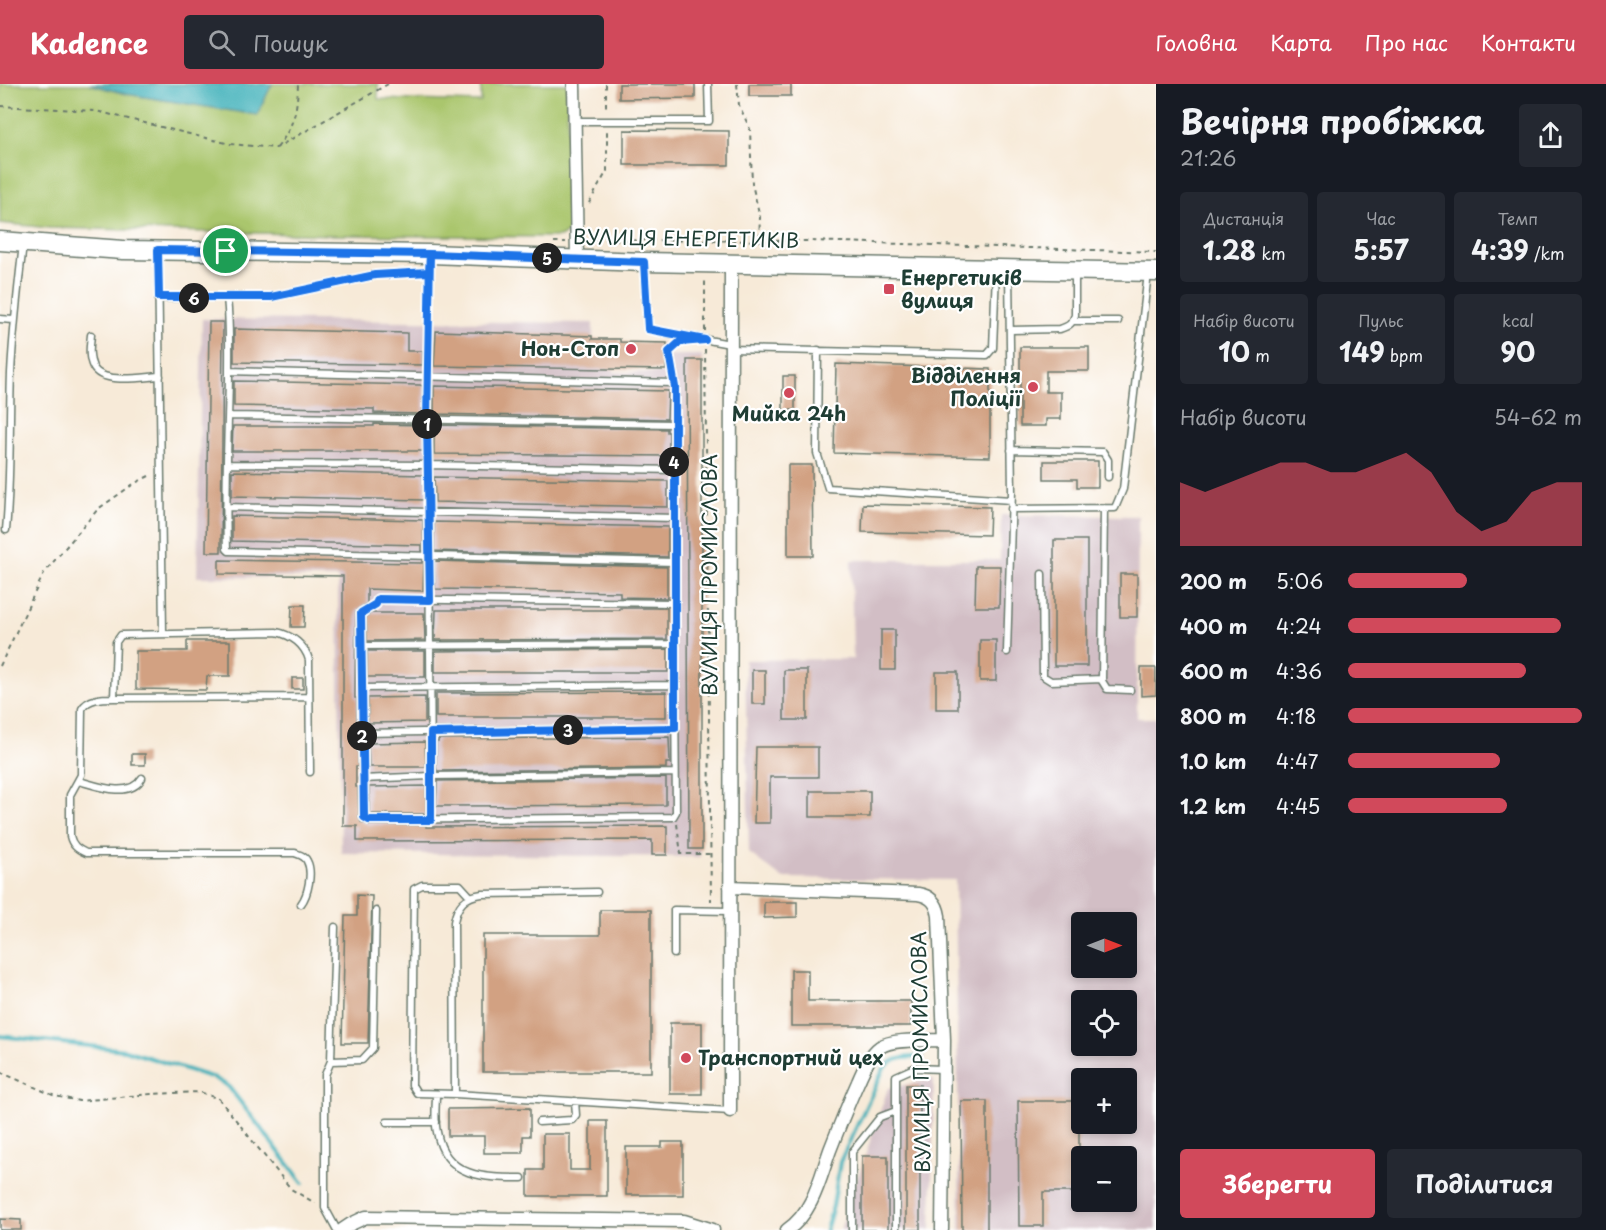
<!DOCTYPE html>
<html lang="uk">
<meta charset="utf-8">
<style>
body{margin:0;font-family:"Playpen Sans",sans-serif;background:#242831;color:#f1f3f6;height:100vh;display:flex;flex-direction:column;font-size:22px;white-space:nowrap}
*{box-sizing:border-box;margin:0}
p{font-size:20px;color:#9ea1a6}
.icon{flex:none;width:33px;height:33px;fill:none;stroke:currentColor;stroke-width:2;stroke-linecap:round;stroke-linejoin:round}
.map{position:relative;flex:1;overflow:hidden}
.sheet{display:flex;flex-direction:column;background:#171b24;width:450px}
.sheet>*{flex:none}
.needle{width:39px;rotate:90deg}
.fabs{position:absolute;left:1071px;top:828px;display:grid;gap:12px}
.fabs a{display:grid;place-items:center;width:66px;height:66px;border-radius:6px;background:#171b24;box-shadow:0 3px 9px #0003;font-size:30px}
.pin{position:absolute;display:grid;place-items:center;width:51px;height:51px;color:#fff;margin:-26px;border:3px solid #fff;border-radius:50%;box-shadow:0 2px 6px #0007}
.km{position:absolute;width:30px;height:30px;margin:-15px;border-radius:50%;background:#222;color:#fff;font-size:16px;line-height:30px;text-align:center}
.round{display:grid;place-items:center;flex:none;width:63px;height:63px;border-radius:6px;background:#242831}
.overview{display:flex;align-items:center;justify-content:space-between;height:102px;padding:0 24px}
h1{font-size:33px;font-weight:700;line-height:45px}
.figures{display:grid;grid-template-columns:repeat(3,1fr);gap:9px;height:102px;padding:6px 24px}
.figures div{display:grid;align-content:center;border-radius:6px;background:#242831;text-align:center}
.figures b{font-size:26px;font-weight:700}
.figures small{font-size:16px;font-weight:400}
.figures p{font-size:16px}
.chart{height:168px;padding:12px 24px}
.chart p{display:flex;justify-content:space-between}
.chart svg{width:100%;height:108px;margin-top:6px;fill:#d1495b;opacity:.7}
.primary-button{display:flex;gap:12px;margin-top:auto;padding:12px 24px}
.primary-button a{flex:1;height:69px;border-radius:6px;background:#d1495b;color:#fff;font-size:24px;font-weight:700;line-height:69px;text-align:center}
.primary-button a+a{background:#242831;color:#f1f3f6}
ul{padding:0 24px;list-style:none;font-size:20px}
li{display:grid;grid-template-columns:96px 72px 1fr;align-items:center;height:45px}
li i{height:15px;border-radius:8px;background:#d1495b}
header{display:flex;align-items:center;gap:36px;box-sizing:border-box;height:84px;padding:0 30px;background:#d1495b;color:#fff}
header strong{font-size:28px}
nav{display:flex;gap:33px;margin-inline-start:auto;font-size:21px}
.search{width:420px;height:54px;background:#242831;display:flex;align-items:center;gap:15px;box-sizing:border-box;padding:0 21px;border-radius:6px;color:#9ea1a6;font-size:22px}
main{display:flex;flex:1;min-height:0}
.map>svg:first-child{display:block}
.industrial{fill:#d2bec5;fill-rule:evenodd}
.green{fill:#aac66d;stroke:#648250;stroke-width:1.5}
.water{fill:#41b1ba;stroke:#307777;stroke-width:1.5}
.lines{fill:none;stroke-linecap:round;stroke-linejoin:round}
.stream{stroke:#41b1ba;stroke-width:4}
.building{fill:#d2a182}
.lane-casing{stroke:#6b7a6d;stroke-width:9}
.street-casing{stroke:#6b7a6d;stroke-width:15}
.secondary-casing{stroke:#6b7a6d;stroke-width:21}
.path{stroke:#6b7a6d;stroke-width:2;stroke-dasharray:4.5 4.5;stroke-linecap:butt}
.lane{stroke:#fff;stroke-width:6}
.street{stroke:#fff;stroke-width:12}
.secondary{stroke:#fff;stroke-width:18}
.route-casing{stroke:#fff;stroke-width:12}
.route{stroke:#1a73e8;stroke-width:8}
.poi-dot{fill:#d1495b;stroke:#fff;stroke-width:2}
.labels{text-anchor:middle;stroke-width:4.5;stroke-linejoin:round;paint-order:stroke}
.street-label{font-size:20px;fill:#1f3d34;stroke:#fff}
.poi-label{font-size:20px;font-weight:bold;fill:#1f3d34;stroke:#fff;text-anchor:start}
</style>
<header>
<strong>Kadence</strong>
<div class="search"><svg class="icon" aria-label="search" viewBox="0 0 24 24"><circle cx="10" cy="10" r="6"/><path d="M15 15l6 6"/></svg>Пошук</div>
<nav><a>Головна</a><a>Карта</a><a>Про нас</a><a>Контакти</a></nav>
</header>
<main>
<div class="map">
<svg width="1156" height="1146" viewBox="0 0 1156 1146">
<rect width="100%" height="100%" fill="#fff"/>
<filter id="ink" filterUnits="userSpaceOnUse"><feTurbulence type="fractalNoise" baseFrequency=".0167" numOctaves="2"/><feDisplacementMap in="SourceGraphic" scale="12" xChannelSelector="R" yChannelSelector="G"/><feConvolveMatrix kernelMatrix="1 2 1 2 8 2 1 2 1" color-interpolation-filters="sRGB"/></filter>
<filter id="wash" filterUnits="userSpaceOnUse"><feTurbulence type="fractalNoise" baseFrequency=".008" numOctaves="4" result="noise"/><feDisplacementMap in="SourceGraphic" scale="24" xChannelSelector="R" yChannelSelector="G"/><feGaussianBlur stdDeviation="1.35" result="paint"/><feColorMatrix in="noise" values="0 0 0 0 0 0 0 0 0 0 0 0 0 0 0 0 0 1.4 0 .05"/><feComposite in="paint" operator="in"/></filter>
<g filter="url(#wash)">
<rect width="100%" height="100%" fill="#f7ead8"/>
<path class="industrial" d="M202,235L593,239V271L614,272V288L668,289L669,271H702L700,773L341,769L338,494L197,493Z
M1001,431L1138,432L1137,634H1156V1146H960L955,796L782,794L749,769L745,576L853,575L851,476H1000ZM1082,838H1126V884H1082ZM1082,916H1126V962H1082ZM1082,994H1126V1040H1082ZM1082,1072H1126V1118H1082Z
M934,995L931,1146H840L888,1004Z"/>
<path class="green" d="M0,0H89L126,10L257,31L272,0H378V15L481,18V0H567L569,142L567,149L560,153L336,151L50,144L0,139Z"/>
<path class="water" d="M89,0H272L257,31L126,10Z"/>
<g class="lines">
<path class="stream" d="M0,952L125,966L214,994L228,1002L303,1099
M826,1146L833,1122L840,1078L884,984C894,973 908,973 922,973"/>
</g>
<g id="blocks">
<path class="building" d="M619,0H695V14L619,15Z
M749,0H791V12H749Z
M624,46L729,47V81H624Z
M209,238H223L221,468H206Z
M234,245L407,249V267H423V281L234,278Z
M436,247L592,252V255H620V258L667,259L666,286L434,282Z
M1020,263H1089V287H1046V308H1061V335H1046V342H1020Z
M687,276H702V765H689Z
M836,280L990,285V373L834,369Z
M783,292H795V326H783Z
M234,297L420,301L423,302V330L374,329V325L234,322Z
M434,302L668,307L667,335L434,330Z
M374,340L423,341V367H232L233,342H374Z
M434,341L667,345V348H669V372L434,370Z
M1044,377H1098V403H1077V395H1044Z
M788,381H812L813,472H788Z
M232,387L423,391L424,416L232,412Z
M434,393L668,397V423L435,418Z
M863,420L990,423L989,451L862,448Z
M232,432L423,436L424,467H422V461L232,457Z
M434,438L668,443V473L434,467Z
M1054,456H1087V582H1054Z
M219,476L422,479V477H424L423,507L367,505V519L358,525L356,528L355,614H357V639H355L356,659H358V683H356V703H358L359,733L361,738L369,741H426V743L667,742V771H652V756L357,757V742H343V492L219,490Z
M434,477L667,483V514L620,513V508L435,505Z
M976,482H1000L999,523H975Z
M1120,490H1137V533H1120Z
M292,521H305L304,543H291Z
M620,524H667V555L435,556L436,526H620Z
M371,529H424L425,556L367,557L366,532Z
M881,546H895V586H881Z
M980,556H996V597H980Z
M187,557H230V592H207L206,606L136,605V567H187Z
M668,565V588H435V567Z
M367,567H425V593H367Z
M1141,584H1156V611L1141,612Z
M752,586H765V620H752Z
M784,586H807V636H784Z
M936,588H958V625H936Z
M292,594H303V605H292Z
M666,608V633H436V609Z
M425,613V638L368,639V614Z
M669,653L670,679H666V684L437,687L436,683V658H438V655Z
M425,658L426,683H369L368,659Z
M756,663H818V693H770V739H754Z
M132,670H145V681H132Z
M666,694V721L436,722L437,697Z
M426,702V730H369V703Z
M810,707H870V733H810Z
M357,811L372,812L368,959H342L345,832H357Z
M764,818H797V833L764,834Z
M600,826H651V988H483V851H600Z
M791,886H808V917H911V942H791Z
M670,939H702V1010H670Z
M906,1001H920V1146H906Z
M961,1017H987V1146H962Z
M1018,1017H1079V1108H1043V1142H1019Z
M530,1024V1052H523V1069H484V1052H448V1025Z
M590,1037H607V1112H528V1086H543V1050H570V1086H590Z
M662,1058H683V1111H626V1063H662Z
M862,1072H888V1146H862Z
M0,1135L21,1136V1146H0Z"/>
</g>
</g>
<g filter="url(#ink)">
<use href="#blocks" fill-opacity="0" stroke="#6b7a6d" stroke-width="1.5"/>
<g class="lines">
<defs>
<path id="lane" d="M575,37H709L708,0
M158,169L163,549
M430,171C426,359 431,547 431,736
M644,179L648,245L730,260
M159,214L271,213L375,191L429,188
M227,214C230,241 229,266 229,293C228,350 225,407 227,465L229,467L674,478L675,303L672,299L229,287
M0,235L14,236
M1073,237H1118
M1011,246L1060,245C1069,242 1072,240 1075,231V189
M91,251C90,261 88,273 93,283C102,301 143,293 160,292
M731,265L987,271L993,264L996,187
M818,266L817,369L828,404L1011,416
M229,332L674,340
M1011,366L1103,368L1108,376V393
M227,380L427,381L674,386
M226,423L674,434
M1104,424L1102,597L1107,605L1130,606
M1011,425L1115,424L1123,405L1148,189
M6,446C11,393 9,342 11,289C13,246 18,203 23,160
M674,478L676,728L673,733L369,736L364,733L361,529L376,520L378,515L674,519
M1042,490L1043,592L1051,597L1102,595
M362,562L676,560
M1007,568L1012,408L1009,188
M362,604L676,601
M114,614L116,558L121,551L276,548C292,551 305,561 309,576L310,688
M362,649L675,644
M362,695L431,692L675,689
M79,697C97,702 130,715 142,694
M470,812L460,801H422L414,805L412,1001L417,1009L455,1010L454,838C457,821 465,812 482,810L597,808
M301,820C308,811 313,788 307,777C305,772 300,771 295,769H86C77,765 72,761 70,752V711L81,691L82,625C88,614 103,614 114,614L309,613
M335,843L331,977L325,991V1124L337,1146
M674,870V826L729,827
M331,977L362,976L373,964L376,827
M436,1010C436,1022 434,1036 437,1048C445,1094 485,1094 522,1094
M455,1010L730,1027
M387,1038H436
M539,1038L572,1036L576,1031L575,1017
M852,1146V1068L880,1033L896,1027
M896,1146V992L914,984L943,985"/>
<path id="street" d="M574,0L577,175
M730,803L918,810C931,812 937,819 939,832L944,956L942,1146
M730,1027L731,180
M342,1146L351,1140L366,1133L684,1137L713,1146
M787,1146C813,1129 820,1094 830,1066C839,1043 848,1020 858,998C863,986 870,970 880,963C893,954 928,957 944,956"/>
<path id="secondary" d="M0,157L123,166L430,170L644,178L1156,188"/>
</defs>
<use href="#lane" class="lane-casing"/>
<use href="#street" class="street-casing"/>
<use href="#secondary" class="secondary-casing"/>
<path class="path" d="M606,0V27
M737,0L739,21L750,45L752,100L760,133L759,156
M0,22L96,27L230,60L276,64L388,0
M277,64C294,41 297,28 298,0
M589,119L607,87V45
M590,149L596,156L809,157L1156,168
M554,158H566
M705,247V193
M705,265L711,817
M672,291L669,269L679,259
M0,582L44,489L98,425L135,399L153,390
M677,740L681,770H710
M0,988L55,1012L79,1017L151,1010L200,1008L219,1015L291,1105L315,1119"/>
<use href="#lane" class="lane"/>
<use href="#street" class="street"/>
<use href="#secondary" class="secondary"/>
</g>
</g>
<g class="lines" filter="url(#ink)">
<defs>
<path id="route" d="M226,167L430,170L427,336L430,516L378,515L376,520L361,529L364,733L369,736H431V649L675,644V303L669,268L680,258L705,256L648,245L644,178L430,170L429,188L375,191L271,213H159L158,166L226,167"/>
</defs>
<use href="#route" class="route-casing"/>
<use href="#route" class="route"/>
</g>
<g class="poi-dot">
<rect x="883" y="199" width="12" height="12" rx="3"/>
<circle cx="631" cy="265" r="6"/>
<circle cx="1033" cy="303" r="6"/>
<circle cx="789" cy="309" r="6"/>
<circle cx="686" cy="974" r="6"/>
</g>
<g class="labels">
<g class="street-label">
<text transform="translate(686 155) rotate(1)" y="7">ВУЛИЦЯ ЕНЕРГЕТИКІВ</text>
<text transform="translate(710 491) rotate(-90)" y="7">ВУЛИЦЯ ПРОМИСЛОВА</text>
<text transform="translate(921 968) rotate(-91)" y="7">ВУЛИЦЯ ПРОМИСЛОВА</text>
</g>
<g class="poi-label">
<text x="901" y="201">Енергетиків<tspan x="901" dy="23">вулиця</tspan></text>
<text x="619" y="272" text-anchor="end">Нон-Стоп</text>
<text x="1021" y="299" text-anchor="end">Відділення<tspan x="1021" dy="23">Поліції</tspan></text>
<text x="789" y="337" text-anchor="middle">Мийка 24һ</text>
<text x="698" y="981">Транспортний цех</text>
</g>
</g>
</svg>
<div class="fabs">
<a><svg class="needle" viewBox="-14 -14 28 28"><path d="M0-13l5 13h-10z" fill="#e53935"/><path d="M0 13l5-13h-10z" fill="#9ea1a6"/></svg></a>
<a><svg class="icon" aria-label="locate" viewBox="0 0 24 24"><circle cx="12" cy="12" r="6"/><path d="M12 2v4M12 18v4M2 12h4M18 12h4"/></svg></a>
<a>+</a>
<a>−</a>
</div>
<div class="pin" style="left:226px;top:167px;background:#1e9e55"><svg class="icon" aria-label="arrive" viewBox="0 0 24 24"><path d="M6 21V4h12l-3 4 3 4H6"/></svg></div>
<b class="km" style="left:427px;top:340px">1</b>
<b class="km" style="left:362px;top:652px">2</b>
<b class="km" style="left:568px;top:646px">3</b>
<b class="km" style="left:674px;top:378px">4</b>
<b class="km" style="left:547px;top:174px">5</b>
<b class="km" style="left:194px;top:214px">6</b>
</div>
<section class="sheet">
<div class="overview"><div><h1>Вечірня пробіжка</h1><p>21:26</p></div><a class="round"><svg class="icon" aria-label="share" viewBox="0 0 24 24"><path d="M12 15V3M7 8l5-5 5 5M5 13v7h14v-7"/></svg></a></div>
<div class="figures">
<div><p>Дистанція</p><b>1.28<small> km</small></b></div>
<div><p>Час</p><b>5:57</b></div>
<div><p>Темп</p><b>4:39<small> /km</small></b></div>
</div>
<div class="figures">
<div><p>Набір висоти</p><b>10<small> m</small></b></div>
<div><p>Пульс</p><b>149<small> bpm</small></b></div>
<div><p>kcal</p><b>90</b></div>
</div>
<div class="chart"><p><span>Набір висоти</span>54–62 m</p>
<svg viewBox="0 0 160 44" preserveAspectRatio="none"><path d="M0 44V18L10 22L20 18L30 14L40 10L50 10L60 14L70 14L80 10L90 6L100 14L110 30L120 38L130 34L140 22L150 18L160 18V44z"/></svg>
</div>
<ul>
<li><b>200 m</b>5:06<i style="width:51%"></i></li>
<li><b>400 m</b>4:24<i style="width:91%"></i></li>
<li><b>600 m</b>4:36<i style="width:76%"></i></li>
<li><b>800 m</b>4:18<i style="width:100%"></i></li>
<li><b>1.0 km</b>4:47<i style="width:65%"></i></li>
<li><b>1.2 km</b>4:45<i style="width:68%"></i></li>
</ul>
<div class="primary-button"><a>Зберегти</a><a>Поділитися</a></div>
</section>
</main>
